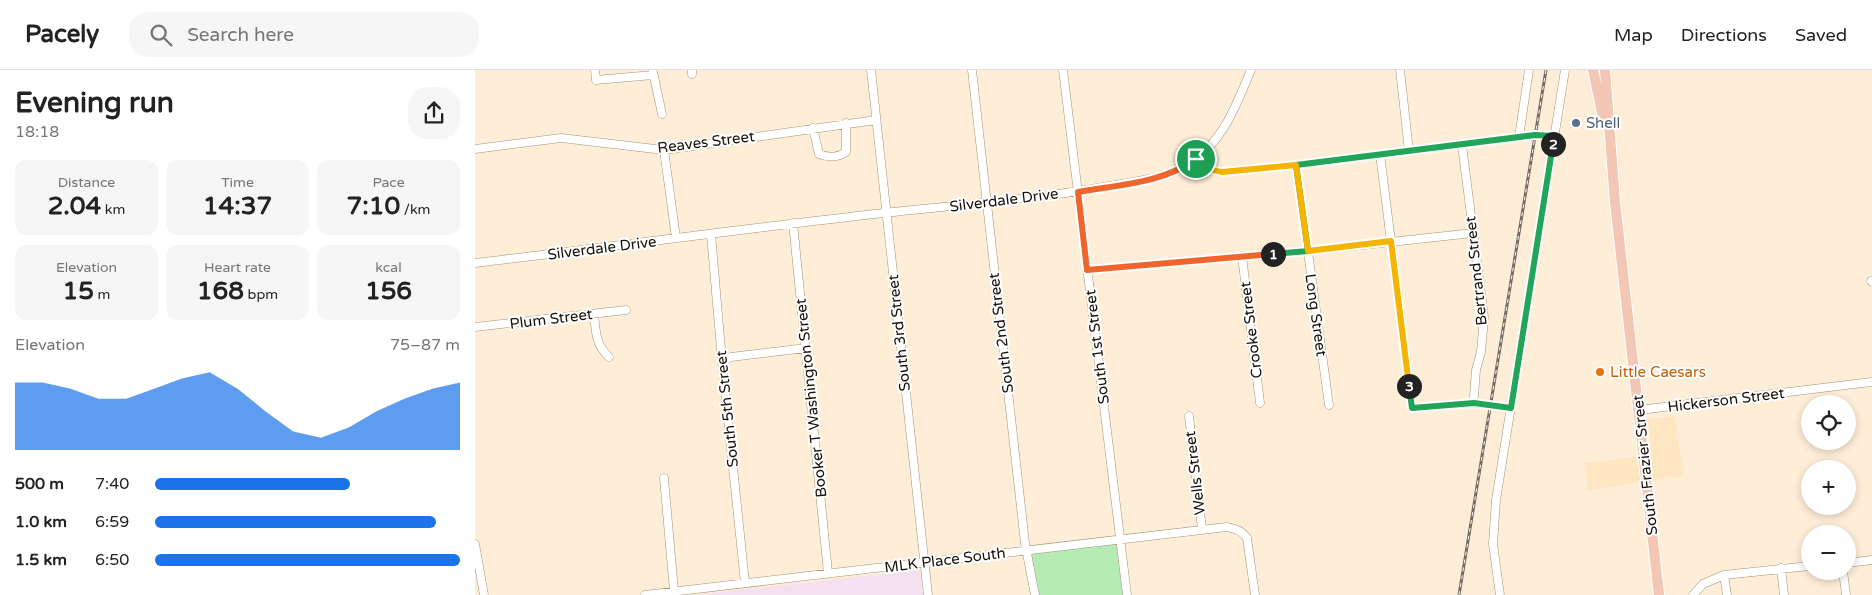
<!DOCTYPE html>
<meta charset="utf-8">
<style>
body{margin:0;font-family:"Varela Round",sans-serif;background:#f6f6f6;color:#222;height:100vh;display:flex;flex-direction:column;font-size:19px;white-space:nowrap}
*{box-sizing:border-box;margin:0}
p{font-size:16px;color:#767676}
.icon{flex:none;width:28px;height:28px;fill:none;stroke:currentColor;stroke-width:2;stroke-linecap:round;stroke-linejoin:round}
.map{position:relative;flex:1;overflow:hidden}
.panel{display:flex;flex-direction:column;background:#fff;width:475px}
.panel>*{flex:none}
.buttons{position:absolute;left:1326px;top:325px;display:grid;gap:10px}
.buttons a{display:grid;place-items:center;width:55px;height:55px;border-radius:50%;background:#fff;box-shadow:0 2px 8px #0003;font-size:25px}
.pin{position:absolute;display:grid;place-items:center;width:42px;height:42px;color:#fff;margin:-21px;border:2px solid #fff;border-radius:50%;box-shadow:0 1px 5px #0007}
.km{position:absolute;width:25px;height:25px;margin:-12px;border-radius:50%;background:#222;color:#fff;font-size:14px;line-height:25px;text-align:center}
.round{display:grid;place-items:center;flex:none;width:52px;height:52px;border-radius:20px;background:#f6f6f6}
.headline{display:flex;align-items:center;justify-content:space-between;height:85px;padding:0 15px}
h1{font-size:28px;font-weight:800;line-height:38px}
.stats{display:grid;grid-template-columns:repeat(3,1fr);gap:8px;height:85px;padding:5px 15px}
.stats div{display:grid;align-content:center;border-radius:12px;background:#f6f6f6;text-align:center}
.stats b{font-size:25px;font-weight:800}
.stats small{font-size:14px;font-weight:400}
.stats p{font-size:14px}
.chart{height:140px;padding:10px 15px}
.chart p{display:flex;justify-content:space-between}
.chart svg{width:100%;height:90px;margin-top:5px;fill:#1a73e8;opacity:.7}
ul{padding:0 15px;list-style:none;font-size:16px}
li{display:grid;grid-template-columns:80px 60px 1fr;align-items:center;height:38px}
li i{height:12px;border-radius:6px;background:#1a73e8}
header{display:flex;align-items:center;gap:30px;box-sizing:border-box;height:70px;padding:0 25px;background:#fff;border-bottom:1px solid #e0e0e0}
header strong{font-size:24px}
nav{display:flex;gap:28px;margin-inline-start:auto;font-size:18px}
.search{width:350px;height:45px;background:#f6f6f6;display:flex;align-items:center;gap:12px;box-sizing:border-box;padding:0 18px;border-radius:20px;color:#767676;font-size:19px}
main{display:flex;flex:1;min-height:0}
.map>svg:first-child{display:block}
.built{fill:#fee6c3}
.education{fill:#f3e0f1}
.green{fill:#b6ecb4}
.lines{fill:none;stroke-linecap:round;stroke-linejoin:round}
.minor-casing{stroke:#a59379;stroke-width:9}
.major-casing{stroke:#fff;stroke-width:12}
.minor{stroke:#fff;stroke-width:8}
.major{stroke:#f3c6b6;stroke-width:10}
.rail-casing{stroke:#766b5d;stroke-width:3}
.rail{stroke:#fff;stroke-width:1;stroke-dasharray:4;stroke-linecap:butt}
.split-1-casing{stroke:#fff;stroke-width:10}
.split-2-casing{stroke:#fff;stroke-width:10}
.split-3-casing{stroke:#fff;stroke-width:10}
.split-4-casing{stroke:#fff;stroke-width:10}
.split-1{stroke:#f0652b;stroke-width:6}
.split-2{stroke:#22a559;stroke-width:6}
.split-3{stroke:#22a559;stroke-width:6}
.split-4{stroke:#f5b400;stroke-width:6}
.service-dot{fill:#5c6f8a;stroke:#fff;stroke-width:2}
.food-dot{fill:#e8710a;stroke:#fff;stroke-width:2}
.labels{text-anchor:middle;stroke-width:4;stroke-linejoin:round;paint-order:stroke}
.service-label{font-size:15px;fill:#4e5e75;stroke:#fff;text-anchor:start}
.street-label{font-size:15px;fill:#181108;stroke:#fff}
.food-label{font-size:15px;fill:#c56008;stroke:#fff;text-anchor:start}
</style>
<header>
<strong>Pacely</strong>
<div class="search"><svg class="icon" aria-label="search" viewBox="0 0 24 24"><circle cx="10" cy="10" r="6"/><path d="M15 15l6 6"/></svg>Search here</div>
<nav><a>Map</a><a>Directions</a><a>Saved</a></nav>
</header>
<main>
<section class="panel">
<div class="headline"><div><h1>Evening run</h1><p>18:18</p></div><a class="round"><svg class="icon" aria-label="share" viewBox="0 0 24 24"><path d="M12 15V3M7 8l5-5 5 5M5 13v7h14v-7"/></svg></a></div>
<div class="stats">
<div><p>Distance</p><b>2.04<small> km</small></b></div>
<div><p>Time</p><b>14:37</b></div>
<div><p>Pace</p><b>7:10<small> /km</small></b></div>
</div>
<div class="stats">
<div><p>Elevation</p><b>15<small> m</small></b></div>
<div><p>Heart rate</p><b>168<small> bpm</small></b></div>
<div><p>kcal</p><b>156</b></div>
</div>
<div class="chart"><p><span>Elevation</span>75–87 m</p>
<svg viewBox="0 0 160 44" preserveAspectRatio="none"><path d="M0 44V11L10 11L20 14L30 19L40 19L50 14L60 9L70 6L80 14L90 25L100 35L110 38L120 33L130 25L140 19L150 14L160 11V44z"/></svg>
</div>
<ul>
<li><b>500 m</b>7:40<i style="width:64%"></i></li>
<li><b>1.0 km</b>6:59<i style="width:92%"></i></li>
<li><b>1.5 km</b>6:50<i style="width:100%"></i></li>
</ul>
</section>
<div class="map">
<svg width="1397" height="525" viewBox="0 0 1397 525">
<rect width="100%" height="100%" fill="#feeed8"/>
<path class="built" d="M1200,346L1208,406L1113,420L1109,393L1177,385L1173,349Z"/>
<path class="education" d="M443,500L445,501L448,525H220Z"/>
<path class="green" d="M639,473L642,476L648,525H563L556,483Z"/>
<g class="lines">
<defs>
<path id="minor" d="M120,0L121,10L178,5
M217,0V4
M396,0L453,525
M497,0L550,473L560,525
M588,0L652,525
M925,0L934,81
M178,2L187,44
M338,58L344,84C354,88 362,88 371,82V53
M1044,67L1054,0
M987,75L1009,247L1006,282L1001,300L999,326
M0,79L86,68L189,80L401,50
M189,80L201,168
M905,84L937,338L999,333L1036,338
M721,89C729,97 736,101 747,102L821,95L1060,65L1079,66
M821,95L854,335
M318,153L353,503
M236,164L247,291L270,513
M767,186L785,333
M0,193C137,177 273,158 409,143C485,135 560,129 635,116C662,111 692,109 715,93C749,71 761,35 776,0
M612,200L833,181L998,163
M1396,211L1397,212
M119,244C121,261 120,274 134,287
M0,257L151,240
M247,291L256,287L331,278
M1164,340L1397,312
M714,346L727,459
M189,408L199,521
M0,474L9,525
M1372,493L1397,490
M1306,498L1309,525
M1368,501L1371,525
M1249,505L1252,525
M170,525L752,457C761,459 766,460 772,468L780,525
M1025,525L1018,474L1021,430L1090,0
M1218,525L1228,514L1249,505L1335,496"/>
<path id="major" d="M1118,0L1128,47
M1130,0L1140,132L1184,525"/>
</defs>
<use href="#minor" class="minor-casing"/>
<use href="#major" class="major-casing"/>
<use href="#minor" class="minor"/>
<use href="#major" class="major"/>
<defs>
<path id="rail" d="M984,525L1071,0"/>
</defs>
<use href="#rail" class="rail-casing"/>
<use href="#rail" class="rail"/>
</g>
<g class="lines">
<defs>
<path id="split-1" d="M721,89C689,113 641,115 603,122L612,200L798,184"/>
<path id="split-2" d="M798,184L833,181L821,95L1060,65L1079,66L1078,74"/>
<path id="split-3" d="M934,316L937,338L999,333L1036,338L1078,74"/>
<path id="split-4" d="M721,89C729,97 736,101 747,102L821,95L833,181L916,171L934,316"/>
</defs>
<use href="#split-1" class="split-1-casing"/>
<use href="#split-2" class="split-2-casing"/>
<use href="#split-3" class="split-3-casing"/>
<use href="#split-4" class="split-4-casing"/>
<use href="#split-1" class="split-1"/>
<use href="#split-2" class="split-2"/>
<use href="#split-3" class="split-3"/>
<use href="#split-4" class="split-4"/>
</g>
<circle class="service-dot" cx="1101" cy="53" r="5"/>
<circle class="food-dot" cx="1125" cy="302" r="5"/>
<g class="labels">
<g class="service-label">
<text x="1111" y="58">Shell</text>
</g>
<g class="street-label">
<text transform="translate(231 72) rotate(-7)" y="5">Reaves Street</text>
<text transform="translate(529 130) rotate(-7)" y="5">Silverdale Drive</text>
<text transform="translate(127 178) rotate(-7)" y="5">Silverdale Drive</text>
<text transform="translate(1001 201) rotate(-96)" y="5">Bertrand Street</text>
<text transform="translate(841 245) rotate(82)" y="5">Long Street</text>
<text transform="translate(76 249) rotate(-7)" y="5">Plum Street</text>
<text transform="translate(776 260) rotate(-97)" y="5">Crooke Street</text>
<text transform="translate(424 263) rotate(-96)" y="5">South 3rd Street</text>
<text transform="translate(526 263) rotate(-97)" y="5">South 2nd Street</text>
<text transform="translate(622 277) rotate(-97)" y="5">South 1st Street</text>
<text transform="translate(336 328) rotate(-96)" y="5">Booker T Washington Street</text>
<text transform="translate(1251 330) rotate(-7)" y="5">Hickerson Street</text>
<text transform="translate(252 339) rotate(-96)" y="5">South 5th Street</text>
<text transform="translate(1170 395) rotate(-96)" y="5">South Frazier Street</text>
<text transform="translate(720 403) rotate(-97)" y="5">Wells Street</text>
<text transform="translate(470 490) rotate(-7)" y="5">MLK Place South</text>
</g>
<g class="food-label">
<text x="1135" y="307">Little Caesars</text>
</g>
</g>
</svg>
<div class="buttons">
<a><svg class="icon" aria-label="locate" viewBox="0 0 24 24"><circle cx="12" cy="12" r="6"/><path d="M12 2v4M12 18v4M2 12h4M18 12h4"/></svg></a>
<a>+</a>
<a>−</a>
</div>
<div class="pin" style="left:721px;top:89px;background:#1e9e55"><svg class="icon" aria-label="arrive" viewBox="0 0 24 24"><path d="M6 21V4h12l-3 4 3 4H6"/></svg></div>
<b class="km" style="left:798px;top:184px">1</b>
<b class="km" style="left:1078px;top:74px">2</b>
<b class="km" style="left:934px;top:316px">3</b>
</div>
</main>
